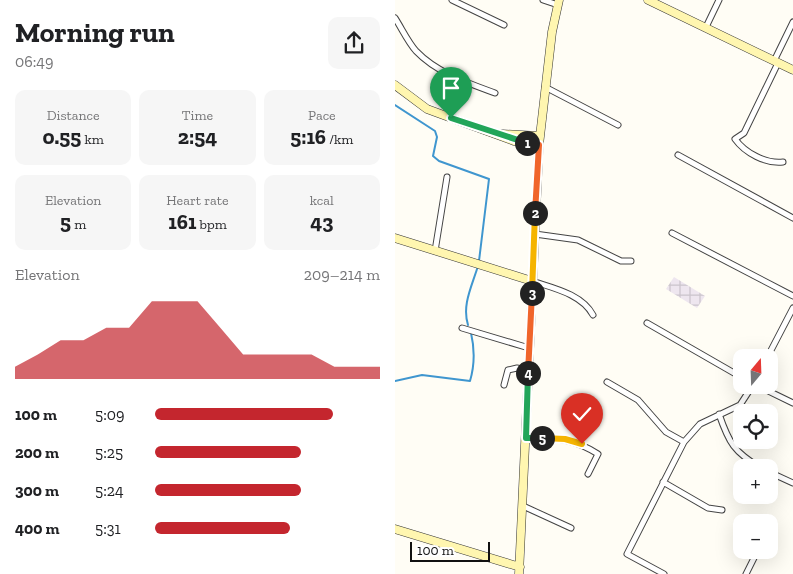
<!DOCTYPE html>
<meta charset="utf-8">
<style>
body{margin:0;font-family:"Zilla Slab",serif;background:#f6f6f6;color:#202124;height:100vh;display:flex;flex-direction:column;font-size:19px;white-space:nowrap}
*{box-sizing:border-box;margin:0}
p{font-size:16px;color:#757577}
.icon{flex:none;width:28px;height:28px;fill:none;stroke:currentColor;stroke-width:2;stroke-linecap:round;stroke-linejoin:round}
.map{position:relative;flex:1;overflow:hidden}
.details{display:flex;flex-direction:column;background:#fff;width:395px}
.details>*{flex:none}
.needle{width:32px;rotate:19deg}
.controls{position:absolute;left:338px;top:349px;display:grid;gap:10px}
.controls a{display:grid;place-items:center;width:45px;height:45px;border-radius:10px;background:#fff;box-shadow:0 5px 20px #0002;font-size:25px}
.scale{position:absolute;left:15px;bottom:12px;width:80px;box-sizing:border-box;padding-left:5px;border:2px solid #111;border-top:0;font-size:14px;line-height:18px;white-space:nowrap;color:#111;-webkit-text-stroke:4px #fff;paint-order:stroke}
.pin{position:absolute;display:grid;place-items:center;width:42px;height:42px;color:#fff;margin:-51px -21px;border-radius:50% 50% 50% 0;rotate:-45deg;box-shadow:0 0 5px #0007}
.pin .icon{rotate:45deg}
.km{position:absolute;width:25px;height:25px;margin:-12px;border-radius:50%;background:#222;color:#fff;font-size:14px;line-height:25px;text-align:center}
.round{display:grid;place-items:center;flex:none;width:52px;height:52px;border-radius:10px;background:#f6f6f6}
.head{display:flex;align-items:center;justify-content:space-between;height:85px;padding:0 15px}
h1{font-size:28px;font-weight:700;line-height:38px}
.metrics{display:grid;grid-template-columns:repeat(3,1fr);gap:8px;height:85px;padding:5px 15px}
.metrics div{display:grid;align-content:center;border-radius:10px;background:#f6f6f6;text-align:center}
.metrics b{font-size:21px;font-weight:700}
.metrics small{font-size:14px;font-weight:400}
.metrics p{font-size:14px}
.chart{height:140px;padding:10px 15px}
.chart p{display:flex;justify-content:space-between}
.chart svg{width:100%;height:90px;margin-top:5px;fill:#c4262e;opacity:.7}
ul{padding:0 15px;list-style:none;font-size:16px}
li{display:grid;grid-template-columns:80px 60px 1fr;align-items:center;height:38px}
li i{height:12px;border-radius:6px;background:#c4262e}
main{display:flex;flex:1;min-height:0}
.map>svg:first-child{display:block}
.industrial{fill:url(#industrial-grid)}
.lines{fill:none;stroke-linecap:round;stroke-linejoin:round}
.stream{stroke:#3f96cf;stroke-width:2}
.street-casing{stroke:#444;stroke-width:7}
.secondary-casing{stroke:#333;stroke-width:9}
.street{stroke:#fff;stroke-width:5}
.secondary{stroke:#fff6b0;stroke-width:8}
.split-1-casing{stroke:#fff;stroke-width:10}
.split-2-casing{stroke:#fff;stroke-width:10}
.split-3-casing{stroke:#fff;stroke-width:10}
.split-4-casing{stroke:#fff;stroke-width:10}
.split-5-casing{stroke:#fff;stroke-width:10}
.split-6-casing{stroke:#fff;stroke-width:10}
.split-1{stroke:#22a559;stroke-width:6}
.split-2{stroke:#f0652b;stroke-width:6}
.split-3{stroke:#f5b400;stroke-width:6}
.split-4{stroke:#f0652b;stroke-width:6}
.split-5{stroke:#22a559;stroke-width:6}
.split-6{stroke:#f5b400;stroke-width:6}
</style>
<main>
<section class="details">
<div class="head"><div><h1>Morning run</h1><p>06:49</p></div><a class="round"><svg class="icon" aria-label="share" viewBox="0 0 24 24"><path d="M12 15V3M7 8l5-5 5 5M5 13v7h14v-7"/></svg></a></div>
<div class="metrics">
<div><p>Distance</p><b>0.55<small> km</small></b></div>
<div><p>Time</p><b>2:54</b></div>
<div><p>Pace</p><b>5:16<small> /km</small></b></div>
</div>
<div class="metrics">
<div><p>Elevation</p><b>5<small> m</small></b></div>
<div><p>Heart rate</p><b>161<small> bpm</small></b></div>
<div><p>kcal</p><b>43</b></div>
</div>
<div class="chart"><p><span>Elevation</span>209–214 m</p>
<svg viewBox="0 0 160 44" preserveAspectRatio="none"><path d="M0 44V38L10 32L20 25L30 25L40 19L50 19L60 6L70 6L80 6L90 19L100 32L110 32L120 32L130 32L140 38L150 38L160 38V44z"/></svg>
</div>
<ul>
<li><b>100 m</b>5:09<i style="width:79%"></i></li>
<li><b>200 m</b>5:25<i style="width:65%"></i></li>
<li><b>300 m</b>5:24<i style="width:65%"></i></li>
<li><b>400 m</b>5:31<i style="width:60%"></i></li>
</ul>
</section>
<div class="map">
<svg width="398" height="574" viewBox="0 0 398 574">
<defs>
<pattern id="industrial-grid" width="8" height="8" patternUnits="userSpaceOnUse" patternTransform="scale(1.25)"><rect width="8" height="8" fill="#eee6ef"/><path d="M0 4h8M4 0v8" fill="none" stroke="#cbc4cc"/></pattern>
</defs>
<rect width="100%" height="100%" fill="#fffdf5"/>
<path class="industrial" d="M279,277L310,296L302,308L271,289Z"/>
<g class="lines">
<path class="stream" d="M0,105L40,131L42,137L38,156L44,161L94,179L84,261
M73,325C67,306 76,288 82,269
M0,381L27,375L75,381C80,364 80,350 76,333"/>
<defs>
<path id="street" d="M57,0L109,25
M148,0L163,5
M0,18C7,29 13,42 21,51C42,73 73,83 100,93
M311,27L324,0
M379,61L398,22
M383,63L349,133L340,139C350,153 371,164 388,162
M150,87L223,125
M283,155L398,218
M277,233L398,296
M140,234L183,240L226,261H236
M40,251L52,177
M137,281C158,288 187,294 198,315
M252,323L346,377
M67,328L134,348
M372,358L398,308
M212,382L243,400L271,432L289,442
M109,385L113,370L122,368L133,371
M361,385L398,403
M324,414C334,443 339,452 366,468
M131,438C162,439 176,437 203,454L193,474
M374,472L398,483
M268,482L313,508L327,510
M128,506L176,528
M269,574L232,554L289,442L305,424L345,405L358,385
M351,574L360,556"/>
<path id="secondary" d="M253,0L398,70
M0,85L32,109L119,141L144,145
M107,134L144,136
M0,238L137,281
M0,529L125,567
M124,574L144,145L157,32L164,0"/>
</defs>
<use href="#street" class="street-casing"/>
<use href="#secondary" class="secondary-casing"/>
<use href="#street" class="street"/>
<use href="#secondary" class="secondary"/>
</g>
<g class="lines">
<defs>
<path id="split-1" d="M56,118L132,143"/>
<path id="split-2" d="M132,143L144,145L140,213"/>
<path id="split-3" d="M137,293L140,213"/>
<path id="split-4" d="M133,373L137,293"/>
<path id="split-5" d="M133,373L131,438H147"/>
<path id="split-6" d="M147,438L170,439L187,444"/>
</defs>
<use href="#split-1" class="split-1-casing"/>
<use href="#split-2" class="split-2-casing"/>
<use href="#split-3" class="split-3-casing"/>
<use href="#split-4" class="split-4-casing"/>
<use href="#split-5" class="split-5-casing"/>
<use href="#split-6" class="split-6-casing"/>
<use href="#split-1" class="split-1"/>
<use href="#split-2" class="split-2"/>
<use href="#split-3" class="split-3"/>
<use href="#split-4" class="split-4"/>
<use href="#split-5" class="split-5"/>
<use href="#split-6" class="split-6"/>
</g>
</svg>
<div class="controls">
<a><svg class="needle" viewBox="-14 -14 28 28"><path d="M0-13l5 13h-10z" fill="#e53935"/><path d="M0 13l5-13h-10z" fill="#757577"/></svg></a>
<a><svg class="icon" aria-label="locate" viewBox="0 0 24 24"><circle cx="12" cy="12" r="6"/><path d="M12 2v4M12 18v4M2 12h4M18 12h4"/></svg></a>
<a>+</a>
<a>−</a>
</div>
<div class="scale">100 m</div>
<div class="pin" style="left:56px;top:118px;background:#1e9e55"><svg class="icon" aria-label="arrive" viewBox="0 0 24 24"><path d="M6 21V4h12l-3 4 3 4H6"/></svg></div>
<div class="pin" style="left:187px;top:444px;background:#d93025"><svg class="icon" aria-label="check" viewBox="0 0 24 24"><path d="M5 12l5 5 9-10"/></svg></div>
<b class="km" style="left:132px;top:143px">1</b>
<b class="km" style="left:140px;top:213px">2</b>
<b class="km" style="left:137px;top:293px">3</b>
<b class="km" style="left:133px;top:373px">4</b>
<b class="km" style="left:147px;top:438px">5</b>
</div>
</main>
